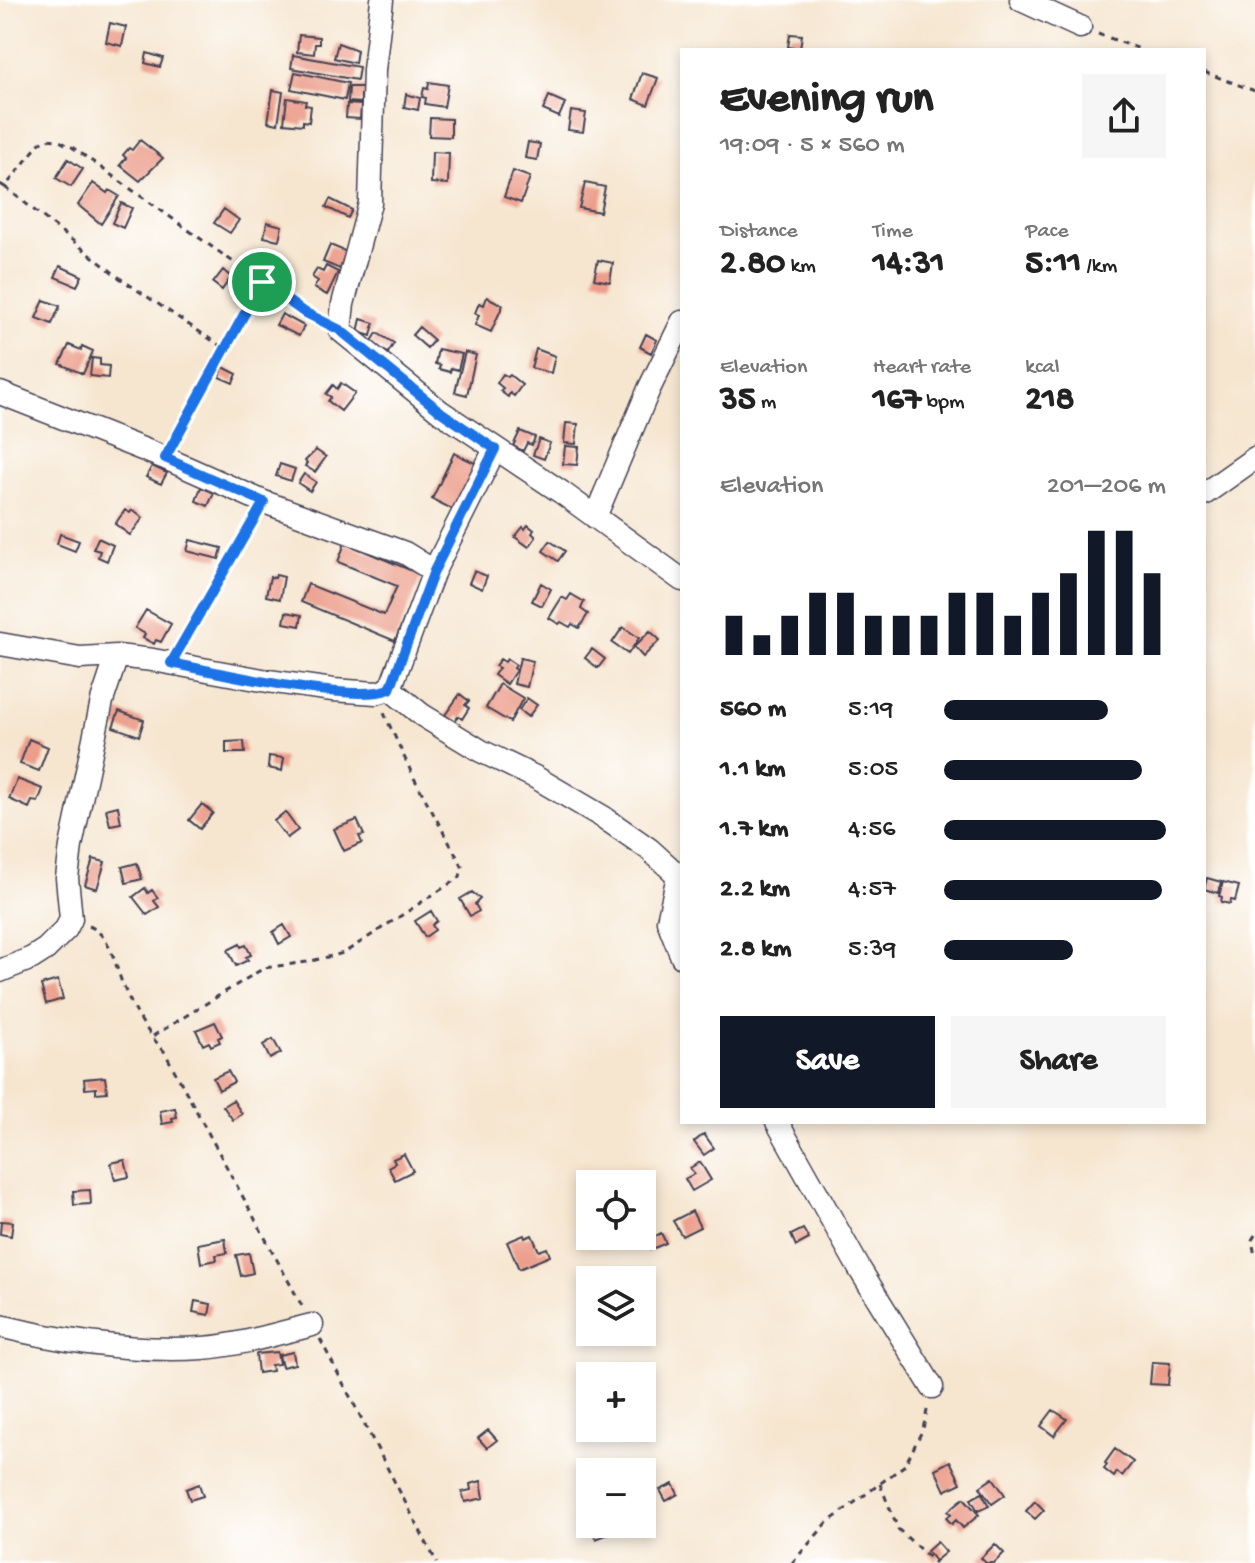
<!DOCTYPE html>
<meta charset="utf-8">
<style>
body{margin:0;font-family:"Gochi Hand",sans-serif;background:#f6f6f6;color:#222;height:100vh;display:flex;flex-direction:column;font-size:30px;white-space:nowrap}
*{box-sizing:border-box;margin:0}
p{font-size:26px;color:#767676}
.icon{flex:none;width:44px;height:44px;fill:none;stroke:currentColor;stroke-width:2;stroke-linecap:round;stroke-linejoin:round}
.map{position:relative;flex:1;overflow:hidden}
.panel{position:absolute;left:680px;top:48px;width:526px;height:1076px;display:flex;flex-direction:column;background:#fff;border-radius:0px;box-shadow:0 4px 12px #0003}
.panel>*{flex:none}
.buttons{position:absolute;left:576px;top:1170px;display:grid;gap:16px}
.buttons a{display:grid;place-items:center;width:80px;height:80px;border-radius:0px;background:#fff;box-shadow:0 4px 12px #0003;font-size:40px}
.pin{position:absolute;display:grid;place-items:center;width:68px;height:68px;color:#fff;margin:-34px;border:4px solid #fff;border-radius:50%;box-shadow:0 2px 8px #0007}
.round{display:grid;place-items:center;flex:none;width:84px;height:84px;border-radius:0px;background:#f6f6f6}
.headline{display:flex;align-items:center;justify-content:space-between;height:136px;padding:0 40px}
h1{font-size:44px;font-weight:800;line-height:60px}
.metrics{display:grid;grid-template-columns:repeat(3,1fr);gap:12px;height:136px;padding:8px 40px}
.metrics div{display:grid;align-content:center}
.metrics b{font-size:34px;font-weight:800}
.metrics small{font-size:22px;font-weight:400}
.metrics p{font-size:22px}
.chart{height:224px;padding:16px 40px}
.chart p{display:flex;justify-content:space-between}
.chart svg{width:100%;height:144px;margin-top:8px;stroke:#111827;stroke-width:6}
.action{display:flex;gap:16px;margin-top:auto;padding:16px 40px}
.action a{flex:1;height:92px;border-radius:0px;background:#111827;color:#fff;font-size:32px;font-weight:800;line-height:92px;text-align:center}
.action a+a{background:#f6f6f6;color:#222}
ul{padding:0 40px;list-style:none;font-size:26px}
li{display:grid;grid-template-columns:128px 96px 1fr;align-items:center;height:60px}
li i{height:20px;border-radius:10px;background:#111827}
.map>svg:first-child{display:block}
.building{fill:#ec9e8b}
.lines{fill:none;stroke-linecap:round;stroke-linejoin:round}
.minor-casing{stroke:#423f51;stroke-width:25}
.path{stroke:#423f51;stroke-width:3;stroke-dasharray:6 6;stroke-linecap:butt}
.minor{stroke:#fff;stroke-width:22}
.route-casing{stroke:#fff;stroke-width:16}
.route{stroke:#1a73e8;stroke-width:10}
</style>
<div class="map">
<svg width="1255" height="1563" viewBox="0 0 1255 1563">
<rect width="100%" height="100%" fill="#fff"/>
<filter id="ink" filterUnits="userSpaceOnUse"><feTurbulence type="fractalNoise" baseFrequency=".0125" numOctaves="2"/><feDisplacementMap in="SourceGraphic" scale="16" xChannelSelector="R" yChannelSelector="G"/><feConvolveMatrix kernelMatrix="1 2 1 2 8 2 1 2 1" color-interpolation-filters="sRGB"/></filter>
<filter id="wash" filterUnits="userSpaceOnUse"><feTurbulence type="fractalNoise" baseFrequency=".006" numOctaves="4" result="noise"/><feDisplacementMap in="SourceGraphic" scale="32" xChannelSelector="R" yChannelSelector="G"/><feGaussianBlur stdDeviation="1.8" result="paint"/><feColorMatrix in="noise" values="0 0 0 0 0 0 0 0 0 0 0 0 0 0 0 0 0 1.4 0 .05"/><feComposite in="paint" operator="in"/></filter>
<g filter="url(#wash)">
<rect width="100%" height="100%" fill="#f6e6d0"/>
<g id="blocks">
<path class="building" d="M110,23L126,27L122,46L106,42Z
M790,34L802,35L800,49L788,47Z
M299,35L319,37V44H315L314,54L297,52Z
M338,43L357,50L355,63L334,58Z
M147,53L163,58L160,67L145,63Z
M293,55L359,67L357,80L291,68Z
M295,72L348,83L345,100L291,89Z
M642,73L658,78L648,105L633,99Z
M429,82L448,85L444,107L425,104L426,98L422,97L424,88L428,89Z
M349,87H368L365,103L362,102L361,94V103L348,102Z
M273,90L283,92L278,124L268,122Z
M406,94L420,98L418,110L404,107Z
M549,96L565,103L559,117L543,110Z
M287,98L306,101L305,105L311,106L309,122L303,121V125L284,123Z
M347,104L361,105L360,119L346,118Z
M571,111L586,113L583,132L568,130Z
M430,118L451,119V137L429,136Z
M140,140L163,158L140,181L120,165L126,158L123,155L129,148L132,150Z
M528,142L540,144L537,160L525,158Z
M432,152L449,153L448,184L431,183Z
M68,159L83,169L71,187L56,178Z
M513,171L530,177L521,203L504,197Z
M93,183L107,193L109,190L119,196L101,224L78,205Z
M585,183L605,187L600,212L579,208Z
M330,199L352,210L348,218L326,207Z
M121,203L132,208L123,228L112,223Z
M224,209L239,220L230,233L214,223Z
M267,222L282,226L279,240L264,237Z
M330,245L347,252L340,269L323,262Z
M598,260L613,263L610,282L594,279Z
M60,266L82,276L77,286L55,277Z
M326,266L338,272L327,295L314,288L318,281L312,277L317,269L323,272Z
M223,270L231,277L222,290L213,283Z
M487,297L503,305L491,332L475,325L479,315L475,313L479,303L484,305Z
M44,300L60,306L52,324L36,318Z
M282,314L304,326L299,336L276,325Z
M361,319L374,323L371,336L358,332Z
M419,327L434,340L427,348L412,335Z
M377,333L394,343L388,353L371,343Z
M646,334L657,340L651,353L640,347Z
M69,345L81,350L82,346L93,351L83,374L60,364Z
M438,349L462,354L458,370L451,368L450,372L439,369L440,365L435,364Z
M536,349L555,356L551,373L531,368Z
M465,352L476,355L467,395L455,392Z
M92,358L100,359V365L109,366L108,378L90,376Z
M223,367L237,374L233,383L219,377Z
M503,374L508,377L510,375L522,385L514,396L510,393L508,397L500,391L503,388L497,383Z
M341,383L355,393L341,411L328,401L331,397L326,394L333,385L337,389Z
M566,423L578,424L576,444L564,443Z
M520,431L535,437L532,445L527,443L523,451L513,446Z
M539,439L550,443L544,459L533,455Z
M565,446L579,447L577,465L563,464Z
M316,450L326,457L315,472L305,466L307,463L305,461Z
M454,453L477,464L454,510L432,499Z
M280,464L295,469L291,481L276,476Z
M152,466L167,473L161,484L146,477Z
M304,474L316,482L310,491L298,483Z
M201,487L214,493L208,506L196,501Z
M125,510L130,513L132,510L143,518L130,535L115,524Z
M528,525L534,530L532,533L536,537L529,547L515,537L523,527L525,529Z
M60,534L79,541L75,551L57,544Z
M98,538L113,545L107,561L98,557L100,551L93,549Z
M190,540L222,548L219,559L187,551Z
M550,541L565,551L558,561L543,551Z
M345,543L422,575L395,641L301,602L308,584L384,615L397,586L338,562Z
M474,571L487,576L482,589L469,583Z
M276,575L284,577L280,599L266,596L270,577L275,578Z
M541,583L551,589L542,606L532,601Z
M571,594L584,602L581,609L588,614L579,628L572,624L570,627L561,622L559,624L549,618L562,597L567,600Z
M146,610L171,624L161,642L156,640L154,644L143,638L145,634L135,628Z
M286,612L302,615L300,626L284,623Z
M623,627L639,638L628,654L612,643Z
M650,631L660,640L643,657L634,647Z
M592,649L605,659L598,668L585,658Z
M520,658L533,661L527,687L514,684Z
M500,659L505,662L507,659L516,665L514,668L516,670L507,684L494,675L499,668L495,666Z
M500,684L523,698L510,722L486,708Z
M460,694L469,701L465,705L469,708L462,719L458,716L454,722L445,715Z
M527,698L537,705L528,717L519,710Z
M119,711L144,720L139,736L113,727Z
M29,739L48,747L39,771L20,764Z
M244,741L245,753H226V742Z
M269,756L284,758L282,771L268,768Z
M17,779L43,789L38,802L32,801L29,808L9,799Z
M202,804L213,813L200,829L189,820Z
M118,806L121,823L110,825L106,809Z
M285,812L298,830L287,838L274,821Z
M357,820L364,835L359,836L362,843L344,851L334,829Z
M93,859L105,862L97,889L85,885Z
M137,863L142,879L126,883L122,867Z
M1207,878L1221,882L1218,893L1204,889Z
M1223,882L1239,886L1235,901L1231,900L1230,904L1221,902L1222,897L1219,896Z
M145,888L148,893L152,890L158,898L154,901L159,907L147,915L133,897Z
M472,892L480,899L475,904L479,911L470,916L460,899Z
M431,911L437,921L432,925L435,930L425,937L415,921Z
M284,925L291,937L279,944L273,932Z
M240,944L241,947L246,945L251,955L246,957L248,960L236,966L228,950Z
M58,980L63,999L46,1004L41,985Z
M215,1022L222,1036L218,1038L220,1042L211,1046L209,1042L203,1045L196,1030Z
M273,1039L281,1053L270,1059L263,1045Z
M228,1071L234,1082L219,1090L213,1078Z
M105,1077L107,1092L96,1093V1088L85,1089L84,1079Z
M233,1100L242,1114L233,1120L223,1106Z
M175,1108L177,1117L172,1118L173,1122L162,1124L160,1111Z
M704,1134L714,1148L704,1155L694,1142Z
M404,1154L413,1171L395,1180L388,1167L395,1163L393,1159Z
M125,1160L129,1177L115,1180L111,1163Z
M700,1162L711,1180L692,1191L685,1179L694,1174L690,1168Z
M90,1190L91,1204L74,1205L73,1191Z
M692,1211L700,1227L682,1236L673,1221Z
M1,1221L13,1222L11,1236L0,1234Z
M803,1229L809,1239L796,1246L791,1235Z
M661,1233L666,1243L650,1250L646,1241Z
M524,1235L525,1238L532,1235L539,1251L547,1248L550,1256L519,1269L507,1242Z
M225,1239L227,1253L216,1255L217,1260L201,1263L198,1244Z
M249,1253L253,1273L241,1276L236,1255Z
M195,1301L211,1304L209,1315L193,1312Z
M277,1352L279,1364L271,1365L272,1371L258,1373L256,1354Z
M293,1352L295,1364L282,1367L279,1355Z
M1152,1362L1170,1363L1168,1385L1150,1384Z
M1053,1410L1067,1419L1054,1436L1041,1426Z
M488,1430L497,1440L487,1448L478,1438Z
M1115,1449L1133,1462L1122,1476L1117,1472L1114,1477L1104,1469L1107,1465L1105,1463Z
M950,1461L961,1483L945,1491L935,1469Z
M993,1478L1005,1495L992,1504L980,1487Z
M481,1481L484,1498L465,1502L462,1492L471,1490L470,1484Z
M199,1484L203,1496L190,1500L186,1489Z
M673,1484L678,1494L666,1501L660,1490Z
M982,1493L989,1506L978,1511L971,1499Z
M964,1498L979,1515L963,1528L956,1520L952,1524L946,1518L951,1514L948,1511Z
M1035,1501L1044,1510L1035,1519L1026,1511Z
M591,1524H605L609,1534L596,1539Z
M937,1542L946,1552L935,1561L927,1551Z
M995,1544L1004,1553L994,1563H986L981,1558Z"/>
</g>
</g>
<g filter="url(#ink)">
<use href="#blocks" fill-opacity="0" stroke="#423f51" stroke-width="2"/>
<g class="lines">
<defs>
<path id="minor" d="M382,0L374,70L370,203L343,304L340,330L441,412L561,492L682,580
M1021,0L1080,27
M0,393L165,458L264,502L405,553L434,571
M1204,494L1255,458
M595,517L649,389L682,322
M0,644L80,658L117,656L153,660L268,681L333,690L376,693L390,689
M390,689L422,715L481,751L535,777L603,817L649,849L682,879
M390,689L434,571L495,449
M678,876L668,921L682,957
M0,971L32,958L46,949L66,929L71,919L67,878L71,846L102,701L117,656
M777,1122L859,1268L932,1387
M0,1326C65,1342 136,1352 203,1348C240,1345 276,1334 312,1325"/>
</defs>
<use href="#minor" class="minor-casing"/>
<path class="path" d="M1098,34L1143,50
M1204,72L1255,91
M0,184L5,187L39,144L45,139L57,140L72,147L302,311L322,321
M5,187L121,279L225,349
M172,443L262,282
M181,646L255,517
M89,926C111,935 115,966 123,985C133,1009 147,1033 164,1051L303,1308
M153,1036L264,968L307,962L344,953L460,877L462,866L414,778L383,711
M1255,1235L1252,1240L1255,1256
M320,1339L437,1563
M880,1484L898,1529L935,1563
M792,1563L827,1523L905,1465L923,1429L928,1406"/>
<use href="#minor" class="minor"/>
</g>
</g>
<g class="lines" filter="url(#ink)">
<defs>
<path id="route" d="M262,282L302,311L340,330L441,412L495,449L434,571L390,689C352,704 217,672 171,663L264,502L165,458Z"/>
</defs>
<use href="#route" class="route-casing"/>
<use href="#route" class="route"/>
</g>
</svg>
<div class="buttons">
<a><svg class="icon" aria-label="locate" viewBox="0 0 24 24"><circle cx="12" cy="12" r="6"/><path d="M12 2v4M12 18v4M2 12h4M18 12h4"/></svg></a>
<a><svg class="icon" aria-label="layers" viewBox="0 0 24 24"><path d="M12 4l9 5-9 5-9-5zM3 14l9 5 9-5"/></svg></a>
<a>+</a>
<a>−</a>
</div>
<div class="pin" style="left:262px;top:282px;background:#1e9e55"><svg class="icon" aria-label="arrive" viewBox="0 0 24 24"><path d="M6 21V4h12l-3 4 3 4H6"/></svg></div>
<section class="panel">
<div class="headline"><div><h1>Evening run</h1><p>19:09 · 5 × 560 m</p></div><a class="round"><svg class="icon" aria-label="share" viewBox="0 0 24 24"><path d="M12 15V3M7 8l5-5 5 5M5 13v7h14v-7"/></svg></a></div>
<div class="metrics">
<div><p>Distance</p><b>2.80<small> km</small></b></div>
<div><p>Time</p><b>14:31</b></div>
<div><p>Pace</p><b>5:11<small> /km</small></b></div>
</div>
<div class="metrics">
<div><p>Elevation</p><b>35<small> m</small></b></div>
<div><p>Heart rate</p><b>167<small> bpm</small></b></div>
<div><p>kcal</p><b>218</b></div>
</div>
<div class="chart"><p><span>Elevation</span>201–206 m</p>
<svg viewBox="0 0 160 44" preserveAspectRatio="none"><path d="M5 44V32M15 44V38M25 44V32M35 44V25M45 44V25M55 44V32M65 44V32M75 44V32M85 44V25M95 44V25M105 44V32M115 44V25M125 44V19M135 44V6M145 44V6M155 44V19"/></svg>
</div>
<ul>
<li><b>560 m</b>5:19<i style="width:74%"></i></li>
<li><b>1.1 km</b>5:05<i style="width:89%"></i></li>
<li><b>1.7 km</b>4:56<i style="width:100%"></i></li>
<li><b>2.2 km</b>4:57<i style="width:98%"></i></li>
<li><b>2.8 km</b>5:39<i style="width:58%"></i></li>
</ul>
<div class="action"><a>Save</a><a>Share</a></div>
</section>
</div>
